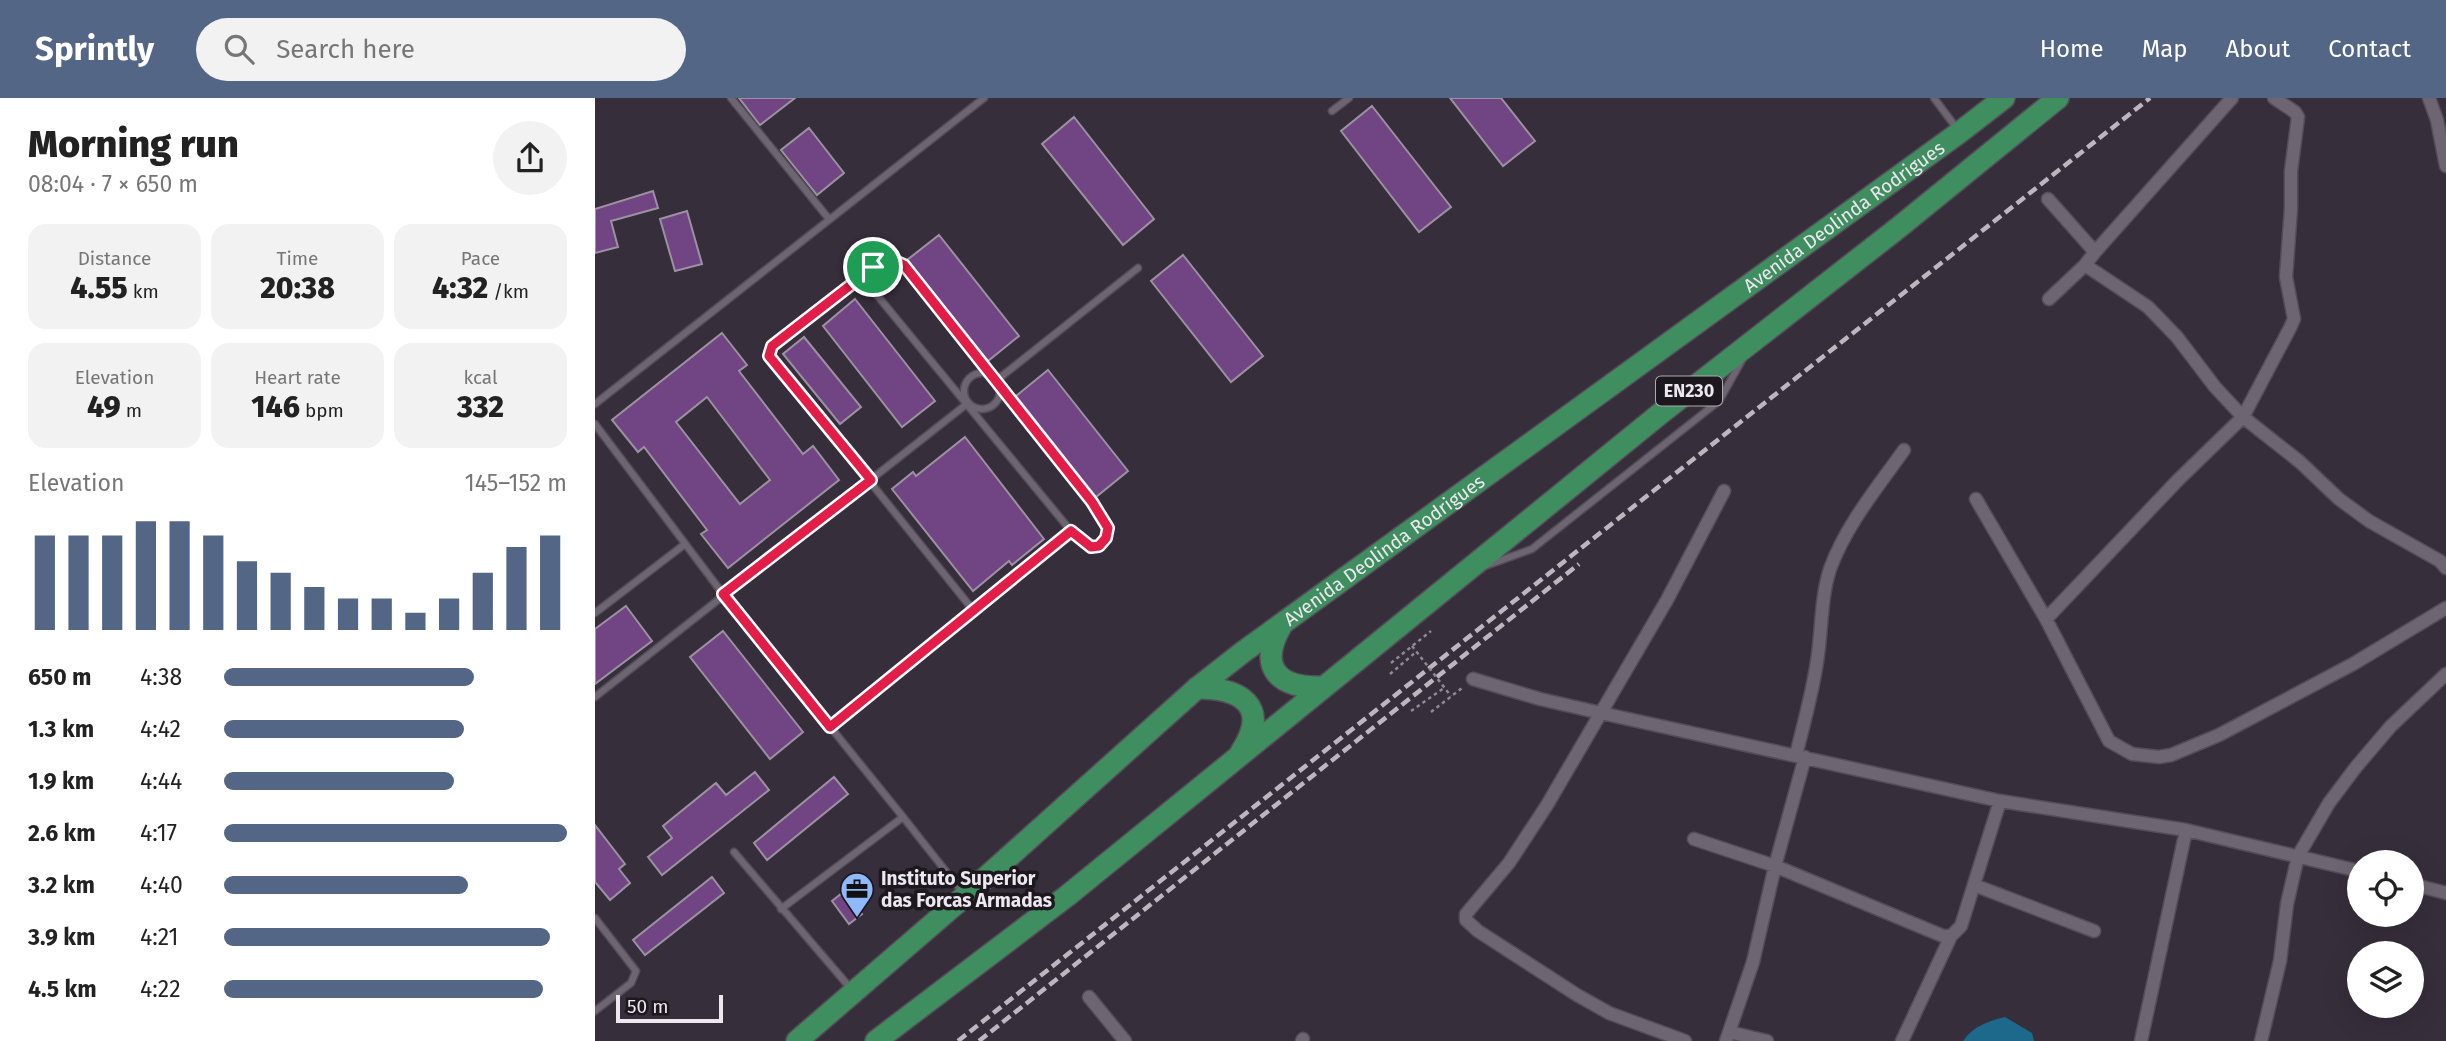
<!DOCTYPE html>
<meta charset="utf-8">
<style>
body{margin:0;font-family:"Fira Sans",sans-serif;background:#f2f2f2;color:#222;height:100vh;display:flex;flex-direction:column;font-size:26px;white-space:nowrap}
*{box-sizing:border-box;margin:0}
p{font-size:23px;color:#767676}
.icon{flex:none;width:38px;height:38px;fill:none;stroke:currentColor;stroke-width:2;stroke-linecap:round;stroke-linejoin:round}
.map{position:relative;flex:1;overflow:hidden}
.panel{display:flex;flex-direction:column;background:#fff;width:595px}
.panel>*{flex:none}
.tools{position:absolute;left:1752px;top:752px;display:grid;gap:14px}
.tools a{display:grid;place-items:center;width:77px;height:77px;border-radius:50%;background:#fff;box-shadow:0 7px 28px #0002;font-size:35px}
.scale{position:absolute;left:21px;bottom:18px;width:107px;box-sizing:border-box;padding-left:7px;border:4px solid #ede8f0;border-top:0;font-size:19px;line-height:24px;white-space:nowrap;color:#ede8f0;-webkit-text-stroke:5px #1c181e;paint-order:stroke}
.pin{position:absolute;display:grid;place-items:center;width:60px;height:60px;color:#fff;margin:-30px;border:4px solid #fff;border-radius:50%;box-shadow:0 2px 7px #0007}
.round{display:grid;place-items:center;flex:none;width:74px;height:74px;border-radius:37px;background:#f2f2f2}
.summary{display:flex;align-items:center;justify-content:space-between;height:119px;padding:0 28px}
h1{font-size:38px;font-weight:800;line-height:52px}
.metrics{display:grid;grid-template-columns:repeat(3,1fr);gap:10px;height:119px;padding:7px 28px}
.metrics div{display:grid;align-content:center;border-radius:18px;background:#f2f2f2;text-align:center}
.metrics b{font-size:30px;font-weight:800}
.metrics small{font-size:19px;font-weight:400}
.metrics p{font-size:19px}
.chart{height:196px;padding:14px 28px}
.chart p{display:flex;justify-content:space-between}
.chart svg{width:100%;height:126px;margin-top:7px;stroke:#546685;stroke-width:6}
ul{padding:0 28px;list-style:none;font-size:23px}
li{display:grid;grid-template-columns:112px 84px 1fr;align-items:center;height:52px}
li i{height:18px;border-radius:9px;background:#546685}
header{display:flex;align-items:center;gap:42px;box-sizing:border-box;height:98px;padding:0 35px;background:#546685;color:#fff}
header strong{font-size:33px}
nav{display:flex;gap:38px;margin-inline-start:auto;font-size:24px}
.search{width:490px;height:63px;background:#f2f2f2;display:flex;align-items:center;gap:18px;box-sizing:border-box;padding:0 24px;border-radius:38px;color:#767676;font-size:26px}
main{display:flex;flex:1;min-height:0}
.map>svg:first-child{display:block}
.water{fill:#1c698b}
.building{fill:#714484;stroke:#9b91a0;stroke-width:2;fill-rule:evenodd}
.lines{fill:none;stroke-linecap:round;stroke-linejoin:round}
.service-casing{stroke:#544d58;stroke-width:9}
.minor-casing{stroke:#544d58;stroke-width:15}
.trunk-casing{stroke:#544d58;stroke-width:24}
.path{stroke:#908993;stroke-width:2.5;stroke-dasharray:3.5 3.5;stroke-linecap:butt}
.service{stroke:#6e6573;stroke-width:6}
.minor{stroke:#6e6573;stroke-width:12}
.trunk{stroke:#3f8e60;stroke-width:21}
.rail{stroke:#bdb6c0;stroke-width:4.5;stroke-dasharray:10 5;stroke-linecap:butt}
.path-bridge{stroke:#908993;stroke-width:2.5;stroke-dasharray:3.5 3.5;stroke-linecap:butt}
.route-casing{stroke:#fff;stroke-width:14}
.route{stroke:#e11d48;stroke-width:9}
.labels{text-anchor:middle;stroke-width:7;stroke-linejoin:round;paint-order:stroke}
.shield{fill:#1c181e;stroke:#aeaab1;stroke-width:2}
.shield-label{font-size:18px;font-weight:bold;fill:#ede8f0}
.street-label{font-size:19px;fill:#ede8f0;stroke:#1c181e}
.poi-label{font-size:19px;font-weight:bold;fill:#ede8f0;stroke:#1c181e;text-anchor:start}
</style>
<header>
<strong>Sprintly</strong>
<div class="search"><svg class="icon" aria-label="search" viewBox="0 0 24 24"><circle cx="10" cy="10" r="6"/><path d="M15 15l6 6"/></svg>Search here</div>
<nav><a>Home</a><a>Map</a><a>About</a><a>Contact</a></nav>
</header>
<main>
<section class="panel">
<div class="summary"><div><h1>Morning run</h1><p>08:04 · 7 × 650 m</p></div><a class="round"><svg class="icon" aria-label="share" viewBox="0 0 24 24"><path d="M12 15V3M7 8l5-5 5 5M5 13v7h14v-7"/></svg></a></div>
<div class="metrics">
<div><p>Distance</p><b>4.55<small> km</small></b></div>
<div><p>Time</p><b>20:38</b></div>
<div><p>Pace</p><b>4:32<small> /km</small></b></div>
</div>
<div class="metrics">
<div><p>Elevation</p><b>49<small> m</small></b></div>
<div><p>Heart rate</p><b>146<small> bpm</small></b></div>
<div><p>kcal</p><b>332</b></div>
</div>
<div class="chart"><p><span>Elevation</span>145–152 m</p>
<svg viewBox="0 0 160 44" preserveAspectRatio="none"><path d="M5 44V11M15 44V11M25 44V11M35 44V6M45 44V6M55 44V11M65 44V20M75 44V24M85 44V29M95 44V33M105 44V33M115 44V38M125 44V33M135 44V24M145 44V15M155 44V11"/></svg>
</div>
<ul>
<li><b>650 m</b>4:38<i style="width:73%"></i></li>
<li><b>1.3 km</b>4:42<i style="width:70%"></i></li>
<li><b>1.9 km</b>4:44<i style="width:67%"></i></li>
<li><b>2.6 km</b>4:17<i style="width:100%"></i></li>
<li><b>3.2 km</b>4:40<i style="width:71%"></i></li>
<li><b>3.9 km</b>4:21<i style="width:95%"></i></li>
<li><b>4.5 km</b>4:22<i style="width:93%"></i></li>
</ul>
</section>
<div class="map">
<svg width="1851" height="943" viewBox="0 0 1851 943">
<rect width="100%" height="100%" fill="#372e3b"/>
<path class="water" d="M1410,919L1437,935L1439,943H1368C1378,928 1394,923 1410,919Z"/>
<path class="building" d="M144,0H200L165,27Z
M855,0H906L940,43L908,68Z
M777,8L856,109L824,134L746,33Z
M479,19L559,121L528,147L447,46Z
M214,30L249,75L222,97L186,52Z
M58,93L63,110L16,123L23,149L0,155V111Z
M92,113L107,166L80,173L65,121Z
M344,137L424,238L393,263L312,162Z
M588,157L668,258L636,284L556,183Z
M260,201L340,303L307,329L228,228Z
M127,235L152,267L144,273L208,356L218,348L244,382L133,470L106,436L112,432L49,349L43,354L17,322ZM112,299L175,382L145,406L81,324Z
M209,239L266,309L245,326L188,256Z
M453,272L533,373L501,399L421,298Z
M370,339L449,441L417,467L414,463L378,493L297,391L318,374L321,378Z
M31,508L57,543L0,586V531Z
M128,533L208,634L175,661L95,559Z
M160,674L174,692L67,777L53,759L77,740L68,728L121,685L131,697Z
M239,679L253,696L172,762L159,745Z
M0,727L30,766L24,771L35,785L15,802L0,784Z
M117,779L129,795L50,857L38,842Z
M256,788L266,801L263,804L268,810L264,812L267,816L254,826L237,803Z"/>
<g class="lines">
<defs>
<path id="service" d="M136,0L234,121
M1339,0L1363,32
M737,13L754,0
M278,169L275,182L281,196L476,433L496,449L504,448L511,440L513,430L497,404L309,167C296,161 290,161 278,169L178,248L174,258L378,512
M369 293a18 18 0 1 1 36 0a18 18 0 1 1-36 0Z
M402,282L543,170
M0,306L389,0
M0,326L128,496L308,719L186,811
M890,468L937,451L1124,303L1147,262
M0,515L90,446
M0,599L373,305
M235,629L476,433
M308,719L368,795
M139,754L257,892
M0,820L41,873L36,885L0,913"/>
<path id="minor" d="M1834,0L1842,22L1851,68
M1453,101L1500,154L1490,167L1553,209L1582,239L1620,289L1648,319L1705,364L1744,401L1774,423L1845,463L1851,470
M1500,154L1637,0
M1454,201L1490,167
M1381,401L1451,521L1514,643L1537,656L1564,659L1576,657L1624,637L1758,566L1851,510
M1451,521L1583,382L1648,319L1695,230L1699,221L1691,179L1696,110V73L1703,19L1700,14L1679,0
M878,581L945,601L1006,615L1405,703L1591,732L1764,773
M1201,657C1209,624 1219,590 1223,556C1227,528 1226,499 1235,471C1251,427 1282,390 1309,352
M1099,741L1180,768L1348,838H1356
M1816,786L1851,795
M1379,787L1499,833
M494,899L530,943
M1134,934L1172,943
M707,943L708,941
M1090,943L1014,915L982,897L883,833L871,822V816L914,765L952,707L1072,502L1129,393
M1131,943L1158,864L1180,768L1210,659
M1307,943L1356,838L1366,828L1405,703
M1546,943L1591,732
M1666,943L1685,863L1692,806L1703,758L1734,705L1761,669L1796,628L1851,576"/>
<g id="trunk">
<path d="M686,528C663,569 682,590 727,589"/>
<path d="M602,590C646,590 676,608 646,654"/>
<path id="s1" d="M202,943L370,798L602,590L648,554L1365,34L1409,0"/>
<path d="M281,943L472,798L1066,315L1303,130L1463,0"/>
</g>
</defs>
<use href="#service" class="service-casing"/>
<use href="#minor" class="minor-casing"/>
<use href="#trunk" class="trunk-casing"/>
<path class="path" d="M796,565L836,533
M795,576L821,554
M816,613L849,590
M836,614L867,590"/>
<use href="#service" class="service"/>
<use href="#minor" class="minor"/>
<use href="#trunk" class="trunk"/>
<path class="rail" d="M363,943L1555,0
M384,943L984,466"/>
<path class="path-bridge" d="M817,548L856,598"/>
</g>
<g class="lines">
<defs>
<path id="route" d="M288,162H298L309,167L497,404L513,430L511,440L504,448L496,449L476,433L235,629L128,496L276,382L174,258L177,248Z"/>
</defs>
<use href="#route" class="route-casing"/>
<use href="#route" class="route"/>
</g>
<defs>
<symbol id="office-pin" viewBox="-11 -11 22 30"><path d="M0 17L-7.5 6A9.5 9.5 0 1 1 7.5 6Z" fill="#90b8fd" stroke="#1c181e"/><path d="M-6-3h4V-5.5h4V-3h4V5H-6ZM-1-4.5V-3h2v-1.5ZM-6 0V1H6V0Z" fill="#111"/></symbol>
</defs>
<g fill-rule="evenodd">
<use href="#office-pin" x="243" y="772" width="38" height="52"/>
</g>
<g class="labels">
<rect class="shield" x="1061" y="278.5" width="66" height="29" rx="5"/>
<g class="shield-label">
<text x="1094" y="299">EN230</text>
</g>
<g class="street-label">
<text dy="7" stroke="none"><textPath href="#s1" startOffset="1334">Avenida Deolinda Rodrigues</textPath></text>
<text dy="7" stroke="none"><textPath href="#s1" startOffset="766">Avenida Deolinda Rodrigues</textPath></text>
</g>
<g class="poi-label">
<text x="286" y="787">Instituto Superior<tspan x="286" dy="22">das Forcas Armadas</tspan></text>
</g>
</g>
</svg>
<div class="tools">
<a><svg class="icon" aria-label="locate" viewBox="0 0 24 24"><circle cx="12" cy="12" r="6"/><path d="M12 2v4M12 18v4M2 12h4M18 12h4"/></svg></a>
<a><svg class="icon" aria-label="layers" viewBox="0 0 24 24"><path d="M12 4l9 5-9 5-9-5zM3 14l9 5 9-5"/></svg></a>
</div>
<div class="scale">50 m</div>
<div class="pin" style="left:278px;top:169px;background:#1e9e55"><svg class="icon" aria-label="arrive" viewBox="0 0 24 24"><path d="M6 21V4h12l-3 4 3 4H6"/></svg></div>
</div>
</main>
